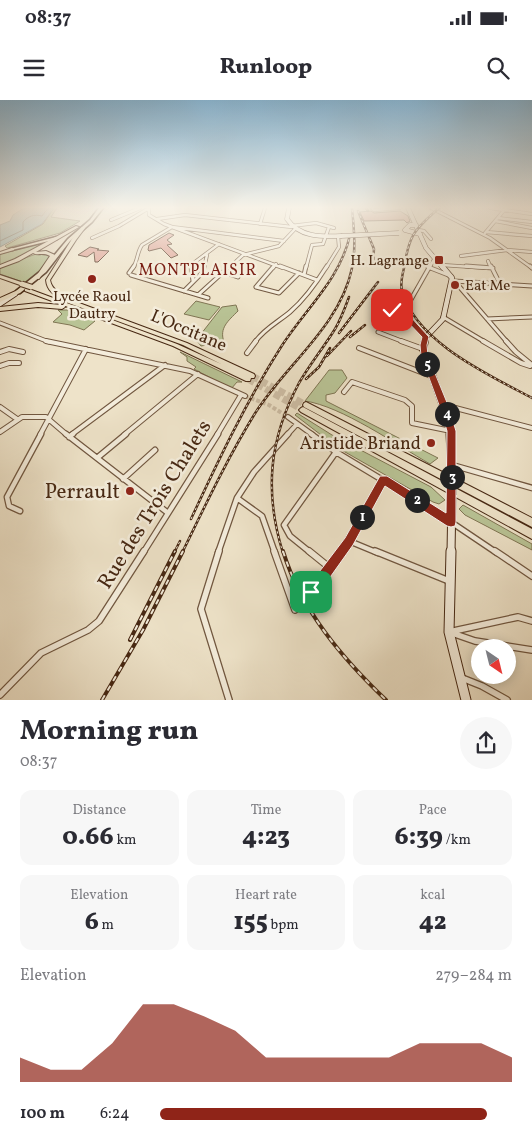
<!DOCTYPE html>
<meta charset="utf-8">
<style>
body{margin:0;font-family:Vollkorn,serif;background:#f7f7f7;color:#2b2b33;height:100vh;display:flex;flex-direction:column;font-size:19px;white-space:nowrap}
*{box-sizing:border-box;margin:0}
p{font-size:16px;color:#7c7c81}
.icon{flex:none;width:28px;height:28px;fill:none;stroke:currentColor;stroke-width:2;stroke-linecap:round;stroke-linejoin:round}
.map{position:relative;height:600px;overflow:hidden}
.sheet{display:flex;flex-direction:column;background:#fff;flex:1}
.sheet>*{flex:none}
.needle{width:32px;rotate:145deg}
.controls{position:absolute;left:471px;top:539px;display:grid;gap:10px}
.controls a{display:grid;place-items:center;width:45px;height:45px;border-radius:50%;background:#fff;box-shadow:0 2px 12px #0003;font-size:25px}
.pin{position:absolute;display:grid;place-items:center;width:42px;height:42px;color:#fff;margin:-21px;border-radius:10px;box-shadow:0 2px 8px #0006}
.km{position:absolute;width:25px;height:25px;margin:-12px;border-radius:50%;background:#222;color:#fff;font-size:14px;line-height:25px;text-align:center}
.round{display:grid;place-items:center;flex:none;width:52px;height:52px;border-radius:26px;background:#f7f7f7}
.summary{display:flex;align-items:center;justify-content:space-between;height:85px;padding:0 20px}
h1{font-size:28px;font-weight:800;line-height:38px}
.metrics{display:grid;grid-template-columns:repeat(3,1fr);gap:8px;height:85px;padding:5px 20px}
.metrics div{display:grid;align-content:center;border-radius:12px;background:#f7f7f7;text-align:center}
.metrics b{font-size:25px;font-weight:800}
.metrics small{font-size:14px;font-weight:400}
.metrics p{font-size:14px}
.chart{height:140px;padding:10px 20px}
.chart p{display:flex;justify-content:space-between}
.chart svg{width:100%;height:90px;margin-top:5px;fill:#8f2418;opacity:.7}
ul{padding:0 20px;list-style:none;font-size:16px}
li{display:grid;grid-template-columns:80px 60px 1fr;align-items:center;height:38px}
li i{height:12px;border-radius:6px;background:#8f2418}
.status{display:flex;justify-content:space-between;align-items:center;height:35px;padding:0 25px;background:#fff;direction:ltr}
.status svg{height:14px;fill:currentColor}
header{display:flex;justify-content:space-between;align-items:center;height:65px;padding:0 20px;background:#fff;font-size:22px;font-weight:800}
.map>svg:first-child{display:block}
.green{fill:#b9c496;stroke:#807654}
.water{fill:#9cbdbe;stroke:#7a817a}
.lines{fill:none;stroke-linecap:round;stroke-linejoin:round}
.shore{stroke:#727268;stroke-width:1}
.building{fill:#dd9f91;stroke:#472813}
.street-tunnel{stroke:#cdbea5;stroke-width:4;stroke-dasharray:4 2;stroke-linecap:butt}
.highway-tunnel{stroke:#cdbea5;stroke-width:7;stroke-dasharray:7 3;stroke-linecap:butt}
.street-far4-casing{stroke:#715740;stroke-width:4}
.street-far3-casing{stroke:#715740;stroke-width:5}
.street-far2-casing{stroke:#715740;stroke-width:6}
.street-far1-casing{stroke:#715740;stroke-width:7}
.street-casing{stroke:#715740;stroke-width:8}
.secondary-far4-casing{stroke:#472813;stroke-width:5}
.secondary-far3-casing{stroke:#472813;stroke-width:6}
.secondary-far2-casing{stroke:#472813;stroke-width:8}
.secondary-far1-casing{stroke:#472813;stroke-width:9}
.secondary-casing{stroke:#472813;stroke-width:11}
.primary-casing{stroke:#472813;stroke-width:3}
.highway-casing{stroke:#472813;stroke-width:2}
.street-far4{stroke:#f4eddc;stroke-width:2.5}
.street-far3{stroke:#f4eddc;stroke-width:3}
.street-far2{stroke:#f4eddc;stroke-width:4}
.street-far1{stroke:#f4eddc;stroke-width:4.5}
.street{stroke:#f4eddc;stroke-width:5.5}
.secondary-far4{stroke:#f4eddc;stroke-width:4}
.secondary-far3{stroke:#f4eddc;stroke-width:4.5}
.secondary-far2{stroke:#f4eddc;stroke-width:5.5}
.secondary-far1{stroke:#f4eddc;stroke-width:7}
.secondary{stroke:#f4eddc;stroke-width:9}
.primary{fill:#eee3c9;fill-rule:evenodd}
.highway{fill:#eee3c9;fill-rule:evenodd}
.rail-far1-casing{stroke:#472813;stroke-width:2.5}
.rail-casing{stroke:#472813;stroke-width:4}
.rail-far1{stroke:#f4eddc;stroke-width:1;stroke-dasharray:2.5;stroke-linecap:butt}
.rail{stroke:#f4eddc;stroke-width:2;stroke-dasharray:5.5;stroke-linecap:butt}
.secondary-bridge-far1-casing{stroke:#472813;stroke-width:5;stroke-linecap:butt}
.secondary-bridge-casing{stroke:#472813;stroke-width:9;stroke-linecap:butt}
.highway-bridge-casing{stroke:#472813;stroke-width:7;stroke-linecap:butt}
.secondary-bridge-far1{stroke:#f4eddc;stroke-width:4}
.secondary-bridge{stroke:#f4eddc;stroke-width:7}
.highway-bridge{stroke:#eee3c9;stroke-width:5}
.route{fill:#8f2418;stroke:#fff}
.poi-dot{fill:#8f2418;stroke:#f4eddc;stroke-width:2}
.labels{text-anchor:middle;stroke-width:5;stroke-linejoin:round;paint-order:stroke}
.far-poi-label{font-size:15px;fill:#472813;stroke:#f4eddc;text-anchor:end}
.far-quarter-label{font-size:16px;letter-spacing:1px;fill:#7a1f14;stroke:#f4eddc}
.street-label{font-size:18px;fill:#472813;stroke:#f4eddc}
.poi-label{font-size:18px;fill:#472813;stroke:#f4eddc;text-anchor:end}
.near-poi-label{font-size:21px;fill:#472813;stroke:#f4eddc;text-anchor:end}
.near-street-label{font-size:21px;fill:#472813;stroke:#f4eddc}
</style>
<div class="status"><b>08:37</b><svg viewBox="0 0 49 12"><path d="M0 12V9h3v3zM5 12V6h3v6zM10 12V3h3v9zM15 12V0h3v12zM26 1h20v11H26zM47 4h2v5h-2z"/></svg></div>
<header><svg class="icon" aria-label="menu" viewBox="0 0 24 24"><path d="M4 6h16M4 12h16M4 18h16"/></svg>Runloop<svg class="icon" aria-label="search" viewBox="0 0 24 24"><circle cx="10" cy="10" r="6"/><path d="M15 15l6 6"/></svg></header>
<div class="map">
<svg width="532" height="600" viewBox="0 0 532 600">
<rect width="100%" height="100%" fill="#eee3c9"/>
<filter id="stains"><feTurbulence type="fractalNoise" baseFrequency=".004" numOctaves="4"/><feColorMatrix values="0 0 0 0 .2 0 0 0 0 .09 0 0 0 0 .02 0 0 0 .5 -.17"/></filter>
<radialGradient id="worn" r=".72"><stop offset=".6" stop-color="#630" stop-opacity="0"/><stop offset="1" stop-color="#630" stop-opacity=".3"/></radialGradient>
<path class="green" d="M54,108H57L51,117L80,121L60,133L7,148L5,146L43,124Z
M53,140L15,161L0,166V154Z
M39,153L52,156L40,171L26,183L0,174V167Z
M196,201L220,207L209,220L184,214Z
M236,205L238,211C228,221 219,228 224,242L201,246L198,242L201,234L222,207Z
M58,210H69L95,221L84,230L70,225L53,222L62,214Z
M180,252L242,282H237L231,289L194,269L196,267L187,261V257Z
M329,270H342L347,278L335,293L326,295V301L438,358L430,364C397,345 341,306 305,301Z
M297,313L332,335L431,387L445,400L439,404L433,402L338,348L295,315Z
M463,405L532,444V450L465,415L459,409Z"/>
<path class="water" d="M24,108H54L42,124L0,147V125L10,121L13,115Z"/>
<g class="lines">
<path class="shore" d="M0,141L23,130V122C28,116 34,114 42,116L48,108"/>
</g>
<path class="building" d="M371,111L374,113L400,111L408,116L410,121L407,123L404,120L364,121L360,112Z
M169,133L174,135L167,140L172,144L167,145L178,155L171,158L161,148L149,151L148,150L149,145Z
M90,147L99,149L97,150L109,151L98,162H95L94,152L87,157L78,155Z"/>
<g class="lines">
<path class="street-tunnel" d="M245,296L269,305L288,317"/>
<path class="highway-tunnel" d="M252,276L306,305
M248,279L303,310"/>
<defs>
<path id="street-far4" d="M149,108V115L164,124L283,168
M372,108L374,110L400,108
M431,108L490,138L532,168
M490,108L532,114
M498,118L532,122
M157,119L185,115L292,127
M111,120L140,108
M495,121L532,128
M260,124L265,108
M291,126L316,123L334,128
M172,127L284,141
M418,130L424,131L431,139
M486,132L532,136
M485,133L506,108
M92,138L119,126L149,108
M461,156L507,150L532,152
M488,161L491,168
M442,165L487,168
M133,168C138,160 137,152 142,145L172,127
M191,168V165L219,144
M204,168L207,155
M229,168L243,155L279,146L295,129
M273,168L276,164
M306,168L312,145L323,144L329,127
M326,168L339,147L338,136
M429,168L435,158"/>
<path id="street-far3" d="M191,166L193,181
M274,166L256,187L279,193L299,173
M280,166L317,180
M466,166L493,168
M491,166L500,184
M530,166L532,168
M428,167L451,176
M223,172L238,177
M129,173L134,166
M131,175L208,198
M304,175L306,166
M452,181L457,184L507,242
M454,181L532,186
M184,191L203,172L204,166
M198,195L230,166
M409,203L430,166
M383,204L406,217L426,237
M443,217L485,242
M487,219L532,217
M0,223L49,242
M378,232L404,242
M255,242C264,229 278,222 290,212C305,199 317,182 327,166"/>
<path id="street-far2" d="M46,241L190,271L245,296
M401,241L423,249
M483,241L521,263L530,266
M506,241L516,252L532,265
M359,248L431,276
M0,252L9,249L23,252
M247,253L256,241
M0,266L9,263H19
M344,292L352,282L405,300L412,306V323L451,331
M444,305L532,328
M0,307L17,319
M288,317L313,335
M0,332L22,317H46L67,335
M40,335L86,249
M71,335L165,265
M124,335L198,274
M217,335L241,295
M287,335L297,324"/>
<path id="street-far1" d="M66,334L168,413
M311,334L336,352L439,414L497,453
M69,337L73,334
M97,358L126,334
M452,365L532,388
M123,379L155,350
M237,398L262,416L275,453
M20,411L9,406L7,397L41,334
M349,441L378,453
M143,453L218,334
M218,453L237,398L254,372L288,334
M311,453L290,436L284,425L336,352
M340,453L383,380"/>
<path id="street" d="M219,451L201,509L229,600
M274,451L295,510
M309,451L330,468
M375,451L449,481
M495,451L532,476
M311,493L341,451
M532,521L518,517L449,532L475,541L532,550
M462,578L482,586L507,600
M0,595L41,553L88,530L99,521L144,451"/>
<path id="secondary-far4" d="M289,108L287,119C299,137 321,137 341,136
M408,108L426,148L443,168
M416,125H410L405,130L420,134"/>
<path id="secondary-far3" d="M0,204L15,194
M425,242L426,237L443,219L452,178L442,166"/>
<path id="secondary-far2" d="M425,241L423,249L450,326V335"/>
<path id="secondary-far1" d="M450,334L452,373
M451,453L452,395"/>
<path id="secondary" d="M451,451L449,532L466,600"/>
<path id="primary" d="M99,108H103L92,122L70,141L46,172L20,193H16V191L42,170L68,139L90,120Z
M56,137L58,138L57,139L12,150L10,149Z"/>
<path id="highway" d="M76,126L79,127L36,152L46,151L55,155L39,179L35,178L50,156C43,152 37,156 33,153L19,161L0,168V165L15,159Z
M82,127L85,128L76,140L50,180C52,191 62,194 71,199V200L187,243L254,274L255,276L254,278H251L250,281H246L173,246L25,191V189H29L177,244L221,264L183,245L63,201V199C54,195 47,191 46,180L72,139Z
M12,148L14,149V150L0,154V152Z
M0,175L24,183V184L20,185L0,178Z
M18,190L20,191V193L0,202V198Z
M38,203L62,205L65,207L62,209L38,207L0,211V207Z
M306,302L532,418V427L304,307L303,305L304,303Z
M303,307L532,429V439L301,312L299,310L301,308Z"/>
</defs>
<use href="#street-far4" class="street-far4-casing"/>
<use href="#street-far3" class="street-far3-casing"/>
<use href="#street-far2" class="street-far2-casing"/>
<use href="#street-far1" class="street-far1-casing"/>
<use href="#street" class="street-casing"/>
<use href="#secondary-far4" class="secondary-far4-casing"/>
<use href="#secondary-far3" class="secondary-far3-casing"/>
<use href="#secondary-far2" class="secondary-far2-casing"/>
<use href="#secondary-far1" class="secondary-far1-casing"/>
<use href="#secondary" class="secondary-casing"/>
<use href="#primary" class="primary-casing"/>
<use href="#highway" class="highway-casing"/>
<use href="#street-far4" class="street-far4"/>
<use href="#street-far3" class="street-far3"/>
<use href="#street-far2" class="street-far2"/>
<use href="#street-far1" class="street-far1"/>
<use href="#street" class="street"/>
<use href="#secondary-far4" class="secondary-far4"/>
<use href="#secondary-far3" class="secondary-far3"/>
<use href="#secondary-far2" class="secondary-far2"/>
<use href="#secondary-far1" class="secondary-far1"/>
<use href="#secondary" class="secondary"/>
<use href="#primary" class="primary"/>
<use href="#highway" class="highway"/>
<defs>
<path id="rail-far1" d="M366,108L368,111
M439,108C414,130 409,135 404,168C402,176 400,184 402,191C416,242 489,275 532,298
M358,111L374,149L373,162
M339,233L378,182
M350,237L365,225
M327,256L351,231
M306,279L319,267L330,248
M191,419C218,361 246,302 281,247C305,209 340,180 350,135
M174,453L180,441
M182,453C205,406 227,359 254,315C284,266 340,227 352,168C356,149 354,128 352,108
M283,453C264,392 269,339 299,283C310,264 324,247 335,229C341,219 345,208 349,197"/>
<path id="rail" d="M283,451C301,510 342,558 386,600
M130,540L175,451
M102,600L143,530L183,451"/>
</defs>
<use href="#rail-far1" class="rail-far1-casing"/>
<use href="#rail" class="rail-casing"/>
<use href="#rail-far1" class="rail-far1"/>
<use href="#rail" class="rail"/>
<defs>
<path id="secondary-bridge-far1" d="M341,136L399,133"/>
<path id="secondary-bridge" d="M452,373V395"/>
<path id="highway-bridge" d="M22,184L31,187"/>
</defs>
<use href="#secondary-bridge-far1" class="secondary-bridge-far1-casing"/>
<use href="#secondary-bridge" class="secondary-bridge-casing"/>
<use href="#highway-bridge" class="highway-bridge-casing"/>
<use href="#secondary-bridge-far1" class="secondary-bridge-far1"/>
<use href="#secondary-bridge" class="secondary-bridge"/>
<use href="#highway-bridge" class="highway-bridge"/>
</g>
<linearGradient id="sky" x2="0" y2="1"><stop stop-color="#89b8d7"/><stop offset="0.56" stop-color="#f7f2e7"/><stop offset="1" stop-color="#f7f2e7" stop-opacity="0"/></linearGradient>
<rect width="532" height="192" fill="url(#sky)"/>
<path class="route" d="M392,208L409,215L429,237L427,245L428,256L448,305L456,331V422L455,426L451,427L447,426L385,386L353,445L316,497L311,498L307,497L305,492L307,488L345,438L380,376H387L446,413L447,331L439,305L421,256L420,245L422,237L404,218L389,211V209Z"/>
<g class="poi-dot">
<rect x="434" y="155" width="10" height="10" rx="2.5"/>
<circle cx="92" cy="179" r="5"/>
<circle cx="455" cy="185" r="5"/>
<circle cx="431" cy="343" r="5"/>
<circle cx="130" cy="391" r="5"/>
</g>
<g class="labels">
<g class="far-poi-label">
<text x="429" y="165">H. Lagrange</text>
<text x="465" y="190" text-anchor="start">Eat Me</text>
<text x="92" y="201" text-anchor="middle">Lycée Raoul<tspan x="92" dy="17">Dautry</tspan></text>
</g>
<g class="far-quarter-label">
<text x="198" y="175">MONTPLAISIR</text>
</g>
<g class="street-label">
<text transform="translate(189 230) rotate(23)" y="6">L'Occitane</text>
</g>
<g class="poi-label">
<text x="421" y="349">Aristide Briand</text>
</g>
<g class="near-poi-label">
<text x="120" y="398">Perrault</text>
</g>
<g class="near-street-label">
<text transform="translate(154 404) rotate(-58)" y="7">Rue des Trois Chalets</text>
</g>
</g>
<rect width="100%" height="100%" filter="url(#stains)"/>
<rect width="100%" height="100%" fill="url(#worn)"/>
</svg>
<div class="controls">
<a><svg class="needle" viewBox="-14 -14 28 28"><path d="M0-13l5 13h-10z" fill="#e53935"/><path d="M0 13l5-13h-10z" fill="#7c7c81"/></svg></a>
</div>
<div class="pin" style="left:311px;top:492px;background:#1e9e55"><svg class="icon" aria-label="arrive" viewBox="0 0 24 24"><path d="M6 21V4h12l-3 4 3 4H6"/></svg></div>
<div class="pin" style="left:392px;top:210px;background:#d93025"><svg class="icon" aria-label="check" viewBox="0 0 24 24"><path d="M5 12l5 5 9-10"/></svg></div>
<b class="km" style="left:362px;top:417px">1</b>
<b class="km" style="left:417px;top:400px">2</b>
<b class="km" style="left:452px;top:377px">3</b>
<b class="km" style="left:447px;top:314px">4</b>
<b class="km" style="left:427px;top:264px">5</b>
</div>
<section class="sheet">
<div class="summary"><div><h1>Morning run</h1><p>08:37</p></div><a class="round"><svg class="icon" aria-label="share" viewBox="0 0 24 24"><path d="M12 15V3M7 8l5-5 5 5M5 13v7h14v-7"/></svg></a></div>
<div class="metrics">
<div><p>Distance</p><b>0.66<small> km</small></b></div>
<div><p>Time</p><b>4:23</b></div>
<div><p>Pace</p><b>6:39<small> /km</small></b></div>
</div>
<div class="metrics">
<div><p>Elevation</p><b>6<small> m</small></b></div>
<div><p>Heart rate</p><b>155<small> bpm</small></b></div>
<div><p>kcal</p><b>42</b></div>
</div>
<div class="chart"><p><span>Elevation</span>279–284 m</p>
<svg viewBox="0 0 160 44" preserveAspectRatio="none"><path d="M0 44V32L10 38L20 38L30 25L40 6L50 6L60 12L70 19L80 32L90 32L100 32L110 32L120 32L130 25L140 25L150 25L160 32V44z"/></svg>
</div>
<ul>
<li><b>100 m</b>6:24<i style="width:93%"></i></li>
</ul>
</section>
